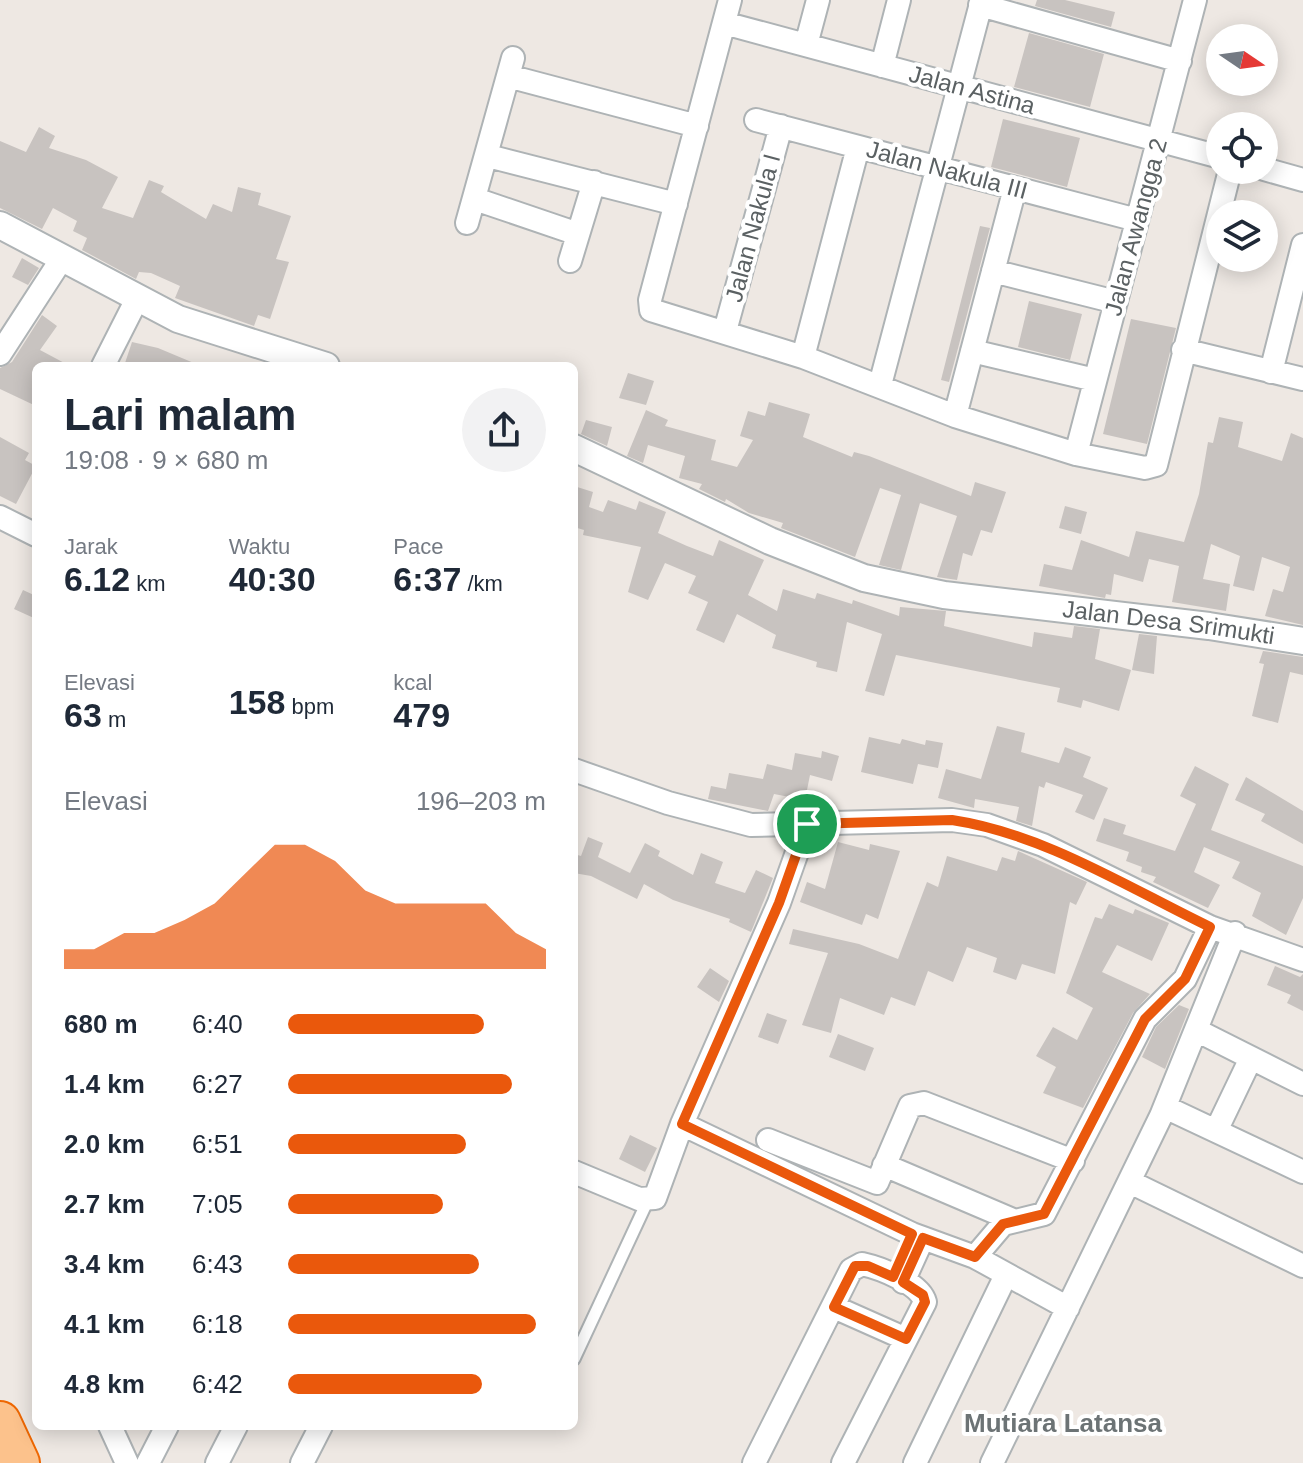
<!DOCTYPE html>
<html lang="id">
<meta charset="utf-8">
<style>
body{margin:0;font-family:Helvetica,sans-serif;background:#f2f2f3;color:#1f2937;height:100vh;display:flex;flex-direction:column;font-size:30px;white-space:nowrap}
*{box-sizing:border-box;margin:0}
p{font-size:26px;color:#747a83}
.icon{flex:none;width:44px;height:44px;fill:none;stroke:currentColor;stroke-width:2;stroke-linecap:round;stroke-linejoin:round}
.map{position:relative;flex:1;overflow:hidden}
.drawer{position:absolute;left:32px;top:362px;width:546px;height:1068px;display:flex;flex-direction:column;background:#fff;border-radius:12px;box-shadow:0 4px 20px #0003}
.drawer>*{flex:none}
.needle{width:52px;rotate:103deg}
.tools{position:absolute;left:1206px;top:24px;display:grid;gap:16px}
.tools a{display:grid;place-items:center;width:72px;height:72px;border-radius:50%;background:#fff;box-shadow:0 4px 20px #0003;font-size:40px}
.pin{position:absolute;display:grid;place-items:center;width:68px;height:68px;color:#fff;margin:-34px;border:4px solid #fff;border-radius:50%;box-shadow:0 2px 8px #0007}
.round{display:grid;place-items:center;flex:none;width:84px;height:84px;border-radius:42px;background:#f2f2f3}
.headline{display:flex;align-items:center;justify-content:space-between;height:136px;padding:0 32px}
h1{font-size:44px;font-weight:600;line-height:60px}
.figures{display:grid;grid-template-columns:repeat(3,1fr);gap:12px;height:136px;padding:8px 32px}
.figures div{display:grid;align-content:center}
.figures b{font-size:34px;font-weight:600}
.figures small{font-size:22px;font-weight:400}
.figures p{font-size:22px}
.chart{height:224px;padding:16px 32px}
.chart p{display:flex;justify-content:space-between}
.chart svg{width:100%;height:144px;margin-top:8px;fill:#ea580c;opacity:.7}
ul{padding:0 32px;list-style:none;font-size:26px}
li{display:grid;grid-template-columns:128px 96px 1fr;align-items:center;height:60px}
li i{height:20px;border-radius:10px;background:#ea580c}
.map>svg:first-child{display:block}
.building{fill:#c8c3c0}
.lines{fill:none;stroke-linecap:round;stroke-linejoin:round}
.service-casing{stroke:#aeb3b5;stroke-width:15}
.minor-casing{stroke:#aeb3b5;stroke-width:26}
.tertiary-casing{stroke:#aeb3b5;stroke-width:30}
.motorway-casing{stroke:#ee6702;stroke-width:44}
.service{stroke:#fff;stroke-width:11}
.minor{stroke:#fff;stroke-width:22}
.tertiary{stroke:#fff;stroke-width:26}
.motorway{stroke:#fcc28c;stroke-width:40}
.route-casing{stroke:#fff;stroke-width:16}
.route{stroke:#ea580c;stroke-width:10}
.labels{text-anchor:middle;stroke-width:8;stroke-linejoin:round;paint-order:stroke}
.street-label{font-size:24px;fill:#5b6163;stroke:#fff}
.neighbourhood-label{font-size:26px;font-weight:bold;fill:#6c7375;stroke:#fff}
</style>
<div class="map">
<svg width="1303" height="1463" viewBox="0 0 1303 1463">
<rect width="100%" height="100%" fill="#eee8e3"/>
<path class="building" d="M1037,0H1065L1115,12L1111,27L1035,6Z
M1029,33L1104,54L1090,107L1014,87Z
M1003,119L1080,138L1067,187L991,167Z
M39,127L55,136L49,148L86,160L118,177L102,208L133,218L149,180L164,186L161,192L206,219L213,204L232,212L238,187L261,193L258,205L291,216L276,259L289,262L270,319L258,315L254,326L175,298L180,286L151,273L139,272L136,279L82,250L87,238L73,231L77,221L53,208L42,229L0,208V141L26,152Z
M980,226L990,228L949,382L941,380Z
M22,258L39,268L28,285L12,277Z
M1029,301L1082,314L1070,360L1018,347Z
M42,315L57,326L40,350L70,366H36V406L0,389V368L12,362Z
M1131,319L1176,328L1147,444L1103,434Z
M132,342L158,348L201,366H124Z
M628,373L654,381L646,405L619,398Z
M769,402L810,414L803,437L852,457L854,452L869,456L971,496L975,482L1006,492L992,533L981,530L972,556L963,553L957,580L937,577L957,516L920,503L901,570L879,565L901,495L880,488L855,557L781,528L783,523L749,513L726,499L725,502L699,489L702,484L679,478L685,456L648,445L643,463L627,456L646,410L668,420L665,426L716,440L711,460L737,467L753,440L740,436L748,411L765,416Z
M1219,417L1243,422L1238,447L1282,461L1291,433L1303,438V625L1265,616L1273,589L1283,592L1290,567L1262,557L1254,591L1233,586L1240,556L1211,544L1203,579L1230,584L1226,611L1172,602L1179,566L1149,559L1143,582L1114,574L1111,595L1106,594L1105,598L1039,586L1044,564L1072,570L1081,540L1129,557L1136,531L1184,542L1199,494L1208,442L1213,443Z
M586,420L612,427L607,446L581,434Z
M0,437L29,453L25,460L36,466L16,504L0,496Z
M574,486L593,492L589,507L603,512L608,500L636,510L639,501L666,512L658,533L687,546L713,556L719,540L764,560L748,595L777,611L783,589L815,599L817,593L852,604L853,600L899,616L900,607L946,611L944,626L1032,647L1034,632L1072,638L1074,626L1100,629L1095,659L1131,670L1119,711L1083,700L1081,708L1057,702L1060,688L896,655L884,696L865,691L882,634L847,622L837,672L816,667L817,662L772,648L776,635L737,614L724,643L696,630L708,602L688,593L696,576L665,563L648,600L628,592L641,547L583,535L584,530L574,527Z
M1065,506L1087,512L1081,534L1059,528Z
M23,590L36,596V619L14,609Z
M1139,634L1157,636L1154,674L1132,670Z
M1263,651L1303,657V675L1290,672L1278,723L1252,716L1264,664L1259,663Z
M997,726L1025,733L1021,752L1059,763L1065,747L1091,757L1083,777L1108,788L1094,820L1075,812L1083,795L1046,782L1044,788L1039,786L1032,826L1016,821L1019,807L975,799L974,808L938,798L946,769L981,779Z
M869,737L900,744L902,739L925,745L926,740L943,743L938,768L918,764L913,784L861,772Z
M822,751L839,756L832,781L810,775L805,800L774,794L768,811L708,799L711,786L726,789L729,773L763,779L767,764L792,770L795,753L821,758Z
M1195,766L1229,784L1211,830L1303,866V898L1286,935L1252,916L1261,893L1232,878L1240,862L1204,847L1194,872L1220,885L1208,908L1153,882L1156,877L1141,872L1142,867L1126,861L1129,852L1096,841L1104,818L1126,825L1123,834L1175,851L1196,804L1180,796Z
M1246,777L1303,811V844L1261,821L1265,814L1235,800Z
M588,837L603,843L598,857L630,873L645,843L660,851L658,856L693,875L701,853L723,862L715,883L745,893L756,870L773,878L751,932L729,922L730,919L673,900L644,884L637,899L591,876L574,873V854L581,856Z
M838,842L869,850L870,844L900,851L878,919L866,914L862,925L800,902L807,882L825,889Z
M1018,851L1087,882L1076,905L1070,902L1055,974L1022,964L1016,980L993,972L997,958L967,947L953,982L928,971L915,1006L891,997L884,1015L840,998L831,1033L802,1025L828,953L789,944L793,929L859,944L898,959L927,882L938,887L947,856L997,871L1002,857L1015,861Z
M1109,904L1133,914L1135,909L1169,923L1152,961L1117,945L1102,972L1150,994L1133,1013L1083,1108L1043,1093L1056,1067L1036,1056L1053,1027L1077,1040L1093,1008L1066,993L1095,917L1102,919Z
M1275,966L1300,977L1303,974V1011L1287,1003L1291,995L1267,985Z
M710,968L729,981L719,1002L697,987Z
M1179,1005L1189,1009L1165,1069L1142,1057L1156,1027Z
M767,1013L787,1020L778,1044L758,1037Z
M838,1034L874,1048L865,1071L829,1057Z
M630,1135L657,1148L645,1172L619,1159Z"/>
<g class="lines">
<defs>
<path id="service" d="M574,1359L648,1200"/>
<path id="minor" d="M730,0L650,300L651,310L803,357L955,416L1076,454L1145,468L1156,465L1230,170
M980,5L1180,61
M724,23L1220,157
M806,45L818,0
M882,66L899,0
M508,76L697,126
M756,120L1137,220
M488,156L676,204
M1264,169L1303,180
M475,199L578,234
M467,223L513,58
M570,261L594,182
M993,271L1116,302
M725,331L781,126
M1183,350L1303,379
M972,351L1095,380
M0,354L61,260
M803,357L858,147
M103,366L137,299
M1271,372L1303,245
M880,385L982,0
M955,416L1015,188
M1076,454L1195,0
M0,517L36,535
M574,770L668,803L751,825L952,820L987,825L1043,845L1210,927L1303,960
M1196,1030L1303,1084
M1165,1107L1303,1172
M682,1124L912,1234L975,1257L1068,1308
M1216,1131L1251,1058
M768,1140L877,1183L910,1106L924,1103L1073,1161
M884,1165L1013,1220
M574,1172L639,1199L655,1198L682,1124L779,903L807,824
M1130,1182L1303,1266
M975,1257L1003,1224L1044,1214L1145,1019L1185,979L1210,927
M903,1282L923,1238
M834,1307L906,1339
M110,1426L127,1463
M148,1463L167,1426
M217,1463L236,1426
M302,1463L321,1426
M754,1463L851,1270L862,1264C880,1268 920,1283 925,1302L843,1463
M915,1463L1006,1275
M992,1463L1161,1116L1235,933"/>
<g id="tertiary">
<path d="M0,225L178,319L326,366"/>
<path id="s1" d="M574,448L770,541L864,578L944,595L1209,626L1303,641"/>
</g>
<path id="motorway" d="M0,1422L19,1463"/>
</defs>
<use href="#service" class="service-casing"/>
<use href="#minor" class="minor-casing"/>
<use href="#tertiary" class="tertiary-casing"/>
<use href="#motorway" class="motorway-casing"/>
<use href="#service" class="service"/>
<use href="#minor" class="minor"/>
<use href="#tertiary" class="tertiary"/>
<use href="#motorway" class="motorway"/>
</g>
<g class="lines">
<defs>
<path id="route" d="M952,820C1044,834 1127,887 1210,927L1185,979L1145,1019L1044,1214L1003,1224L975,1257L923,1238L903,1282L923,1295L925,1302L906,1339L834,1307L855,1266H868L893,1277L912,1234L682,1124L779,903L807,824Z"/>
</defs>
<use href="#route" class="route-casing"/>
<use href="#route" class="route"/>
</g>
<g class="labels">
<g class="street-label">
<text transform="translate(972 90) rotate(15)" y="8">Jalan Astina</text>
<text transform="translate(947 170) rotate(15)" y="8">Jalan Nakula III</text>
<text transform="translate(1136 227) rotate(-75)" y="8">Jalan Awangga 2</text>
<text transform="translate(753 228) rotate(-75)" y="8">Jalan Nakula I</text>
<text dy="8" stroke="none"><textPath href="#s1" startOffset="626">Jalan Desa Srimukti</textPath></text>
</g>
<g class="neighbourhood-label">
<text x="1063" y="1432">Mutiara Latansa</text>
</g>
</g>
</svg>
<div class="tools">
<a><svg class="needle" viewBox="-14 -14 28 28"><path d="M0-13l5 13h-10z" fill="#e53935"/><path d="M0 13l5-13h-10z" fill="#747a83"/></svg></a>
<a><svg class="icon" aria-label="locate" viewBox="0 0 24 24"><circle cx="12" cy="12" r="6"/><path d="M12 2v4M12 18v4M2 12h4M18 12h4"/></svg></a>
<a><svg class="icon" aria-label="layers" viewBox="0 0 24 24"><path d="M12 4l9 5-9 5-9-5zM3 14l9 5 9-5"/></svg></a>
</div>
<div class="pin" style="left:807px;top:824px;background:#1e9e55"><svg class="icon" aria-label="arrive" viewBox="0 0 24 24"><path d="M6 21V4h12l-3 4 3 4H6"/></svg></div>
<section class="drawer">
<div class="headline"><div><h1>Lari malam</h1><p>19:08 · 9 × 680 m</p></div><a class="round"><svg class="icon" aria-label="share" viewBox="0 0 24 24"><path d="M12 15V3M7 8l5-5 5 5M5 13v7h14v-7"/></svg></a></div>
<div class="figures">
<div><p>Jarak</p><b>6.12<small> km</small></b></div>
<div><p>Waktu</p><b>40:30</b></div>
<div><p>Pace</p><b>6:37<small> /km</small></b></div>
</div>
<div class="figures">
<div><p>Elevasi</p><b>63<small> m</small></b></div>
<div><b>158<small> bpm</small></b></div>
<div><p>kcal</p><b>479</b></div>
</div>
<div class="chart"><p><span>Elevasi</span>196–203 m</p>
<svg viewBox="0 0 160 44" preserveAspectRatio="none"><path d="M0 44V38L10 38L20 33L30 33L40 29L50 24L60 15L70 6L80 6L90 11L100 20L110 24L120 24L130 24L140 24L150 33L160 38V44z"/></svg>
</div>
<ul>
<li><b>680 m</b>6:40<i style="width:76%"></i></li>
<li><b>1.4 km</b>6:27<i style="width:87%"></i></li>
<li><b>2.0 km</b>6:51<i style="width:69%"></i></li>
<li><b>2.7 km</b>7:05<i style="width:60%"></i></li>
<li><b>3.4 km</b>6:43<i style="width:74%"></i></li>
<li><b>4.1 km</b>6:18<i style="width:96%"></i></li>
<li><b>4.8 km</b>6:42<i style="width:75%"></i></li>
</ul>
</section>
</div>
